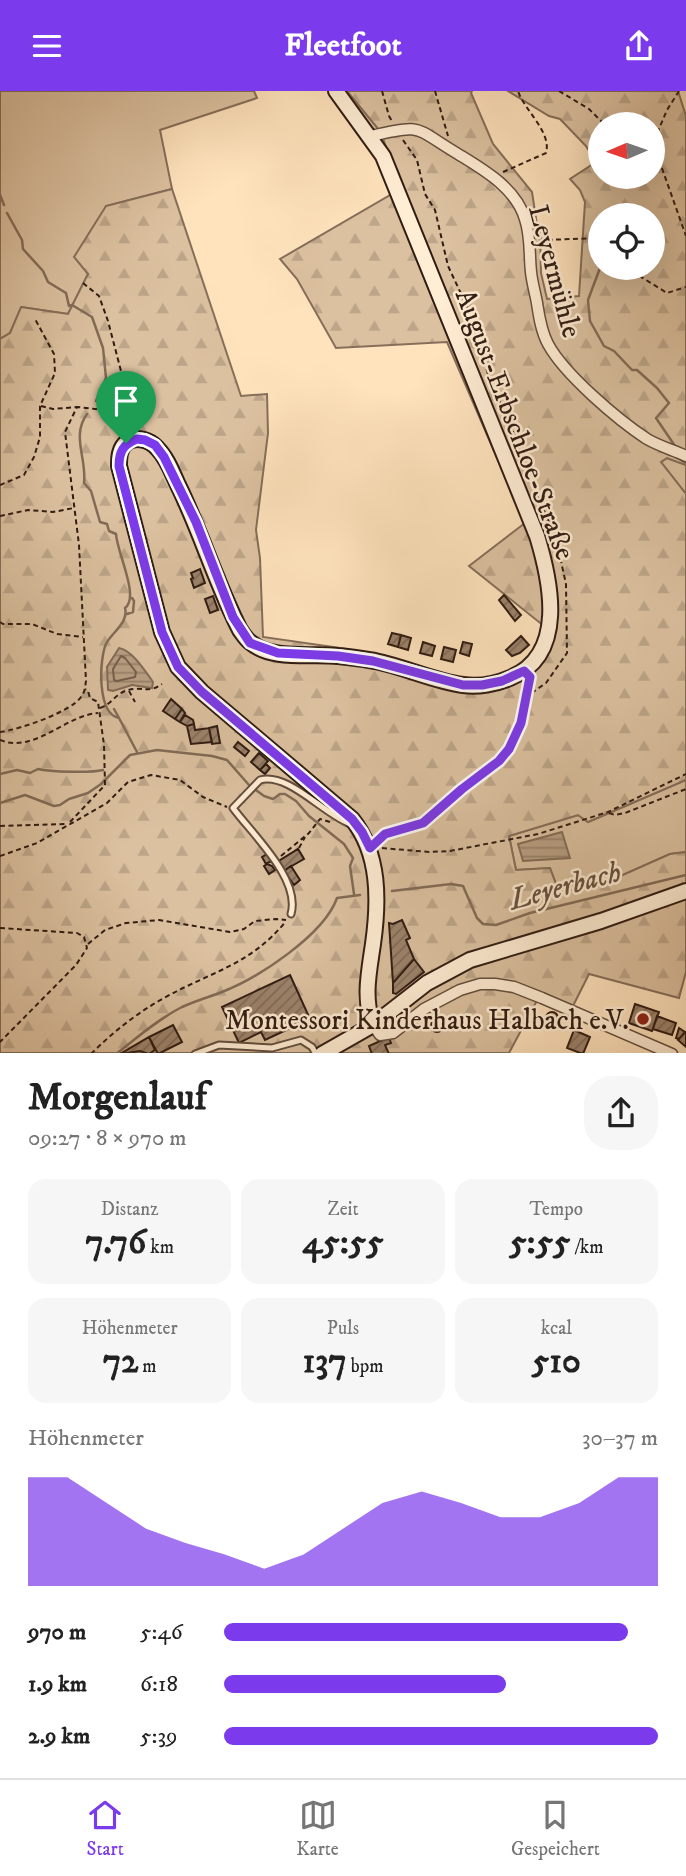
<!DOCTYPE html>
<html lang="de">
<meta charset="utf-8">
<style>
body{margin:0;font-family:"IM FELL DW Pica",serif;background:#f6f6f6;color:#222;height:100vh;display:flex;flex-direction:column;font-size:26px;white-space:nowrap}
*{box-sizing:border-box;margin:0}
p{font-size:23px;color:#767676}
.icon{flex:none;width:38px;height:38px;fill:none;stroke:currentColor;stroke-width:2;stroke-linecap:round;stroke-linejoin:round}
.map{position:relative;height:962px;overflow:hidden}
.sheet{display:flex;flex-direction:column;background:#fff;flex:1}
.sheet>*{flex:none}
.needle{width:46px;rotate:268deg}
.buttons{position:absolute;left:588px;top:21px;display:grid;gap:14px}
.buttons a{display:grid;place-items:center;width:77px;height:77px;border-radius:50%;background:#fff;box-shadow:0 7px 28px #0002;font-size:35px}
.pin{position:absolute;display:grid;place-items:center;width:60px;height:60px;color:#fff;margin:-72px -30px;border-radius:50% 50% 50% 0;rotate:-45deg;box-shadow:0 0 7px #0007}
.pin .icon{rotate:45deg}
.round{display:grid;place-items:center;flex:none;width:74px;height:74px;border-radius:28px;background:#f6f6f6}
.summary{display:flex;align-items:center;justify-content:space-between;height:119px;padding:0 28px}
h1{font-size:38px;font-weight:700;line-height:52px}
.stats{display:grid;grid-template-columns:repeat(3,1fr);gap:10px;height:119px;padding:7px 28px}
.stats div{display:grid;align-content:center;border-radius:18px;background:#f6f6f6;text-align:center}
.stats b{font-size:35px;font-weight:700}
.stats small{font-size:19px;font-weight:400}
.stats p{font-size:19px}
.chart{height:196px;padding:14px 28px}
.chart p{display:flex;justify-content:space-between}
.chart svg{width:100%;height:126px;margin-top:7px;fill:#7c3aed;opacity:.7}
ul{padding:0 28px;list-style:none;font-size:23px}
li{display:grid;grid-template-columns:112px 84px 1fr;align-items:center;height:52px}
li i{height:18px;border-radius:9px;background:#7c3aed}
header{display:flex;justify-content:space-between;align-items:center;height:91px;padding:0 28px;background:#7c3aed;color:#fff;font-size:32px;font-weight:700}
.menu{display:flex;justify-content:space-around;align-items:center;height:98px;border-top:2px solid #e0e0e0;background:#fff;font-size:19px;color:#767676}
.menu a{display:grid;justify-items:center;gap:4px}
.menu .on{color:#7c3aed}
.map>svg:first-child{display:block}
.green{fill:#dcc1a0;stroke:#866e5a;stroke-width:2}
.forest{fill:url(#forest-firs);stroke:#866e5a;stroke-width:2;fill-rule:evenodd}
.water{fill:url(#water-rules);stroke:#826b56;stroke-width:2}
.lines{fill:none;stroke-linecap:round;stroke-linejoin:round}
.shore{stroke:#745e4b;stroke-width:2}
.stream{stroke:#826b56;stroke-width:2.5}
.building{fill:url(#building-hatch);stroke:#301c13;stroke-width:2}
.service-casing{stroke:#644e3e;stroke-width:9}
.minor-casing{stroke:#644e3e;stroke-width:13}
.secondary-casing{stroke:#301c13;stroke-width:18}
.path{stroke:#301c13;stroke-width:2;stroke-dasharray:5 3.5;stroke-linecap:butt}
.service{stroke:#ffedd4;stroke-width:5}
.minor{stroke:#ffedd4;stroke-width:10}
.secondary{stroke:#ffedd4;stroke-width:14}
.route-casing{stroke:#fff;stroke-width:14}
.route{stroke:#7c3aed;stroke-width:9}
.poi-dot{fill:#8f2418;stroke:#ffedd4;stroke-width:2.5}
.labels{text-anchor:middle;stroke-width:5;stroke-linejoin:round;paint-order:stroke}
.street-label{font-size:28px;fill:#301c13;stroke:#ffedd4}
.poi-label{font-size:28px;fill:#301c13;stroke:#ffedd4;text-anchor:end}
.water-label{font-size:30px;font-style:italic;fill:#675040;stroke:#ffedd4}
</style>
<header><svg class="icon" aria-label="menu" viewBox="0 0 24 24"><path d="M4 6h16M4 12h16M4 18h16"/></svg>Fleetfoot<svg class="icon" aria-label="share" viewBox="0 0 24 24"><path d="M12 15V3M7 8l5-5 5 5M5 13v7h14v-7"/></svg></header>
<div class="map">
<svg width="686" height="963" viewBox="0 0 686 963">
<defs>
<pattern id="forest-firs" width="22" height="20" patternUnits="userSpaceOnUse" patternTransform="scale(1.75)"><rect width="22" height="20" fill="#dcc1a0"/><path d="M5 1l3.5 6h-7zM16 11l3.5 6h-7z" fill="#bda589"/></pattern>
<pattern id="water-rules" width="6" height="5" patternUnits="userSpaceOnUse" patternTransform="scale(1.75)"><rect width="6" height="5" fill="#b99f83"/><path d="M0 2.5h6" fill="none" stroke="#97816a"/></pattern>
<pattern id="building-hatch" width="6" height="6" patternUnits="userSpaceOnUse" patternTransform="scale(1.75)"><rect width="6" height="6" fill="#9c836b"/><path d="M-1 1l2-2M0 6l6-6M5 7l2-2" fill="none" stroke="#806a57"/></pattern>
</defs>
<rect width="100%" height="100%" fill="#ffe3bd"/>
<filter id="stains"><feTurbulence type="fractalNoise" baseFrequency=".00286" numOctaves="4"/><feColorMatrix values="0 0 0 0 .2 0 0 0 0 .09 0 0 0 0 .02 0 0 0 .5 -.17"/></filter>
<radialGradient id="worn" r=".72"><stop offset=".6" stop-color="#630" stop-opacity="0"/><stop offset="1" stop-color="#630" stop-opacity=".3"/></radialGradient>
<path class="green" d="M0,0H254L257,7L160,39L172,98L106,115L88,183L68,223L22,216L10,242L0,248Z
M341,0H347L380,40L374,41Z
M667,367L686,374V403L661,371Z
M686,689V761L670,763L598,795L556,793L550,777L516,779L509,745L578,724L588,731Z"/>
<path class="forest" d="M347,0H472L471,2L493,53L532,101L537,134L540,135L541,182L547,208L579,205L585,111L580,99L570,88L596,71L586,55L560,28L549,25L508,0H678L686,25V374L667,367L661,371L686,403V689L588,731L578,724L509,745L516,779L550,777L556,793L598,795L670,763L686,761V881L679,907L589,883L572,917L540,904L509,962H0V248L10,242L21,216L68,223L88,183L74,166L106,115L172,98L241,305L267,303L268,342L256,439L260,467L263,546L347,558L391,568L444,585L478,590L520,577L539,552L544,535L469,475L525,432L447,251L336,257L297,188L280,168L402,97L380,40ZM600,33H653V86H600ZM600,124H653V177H600Z"/>
<path class="water" d="M119,557C132,559 145,580 153,591L152,597L132,594L113,600L108,599L107,576Z
M562,741L570,767L523,770L518,753Z"/>
<g class="lines">
<path class="shore" d="M121,565L125,567L136,581L135,586L117,590L114,589L113,578Z"/>
<path class="stream" d="M0,104L4,114
M7,122L22,149L23,158L43,180L48,191L66,202L69,215L72,214L92,226L103,257L106,287L96,310
M600,177L588,209L590,230L604,255L614,260L632,279H637L657,297L669,312L656,327L675,355
M87,323C71,345 87,367 84,392L91,400L100,431L107,433L109,440L116,443C117,462 140,506 125,517C129,532 111,542 106,553C99,569 97,623 119,627L137,661
M678,367L686,372
M127,523L133,521L134,510L132,507
M114,618L119,627
M0,683L17,679L30,682L38,678C50,681 91,682 103,679
M0,712L25,704L54,715L60,714L69,708L88,702L101,693L130,664L157,659L212,665L227,669L249,694L264,705L273,708L280,703H285L296,710L309,725L344,753L353,767L350,775L354,803
M392,800L451,793L463,795L477,827L483,833L496,834L530,822L686,784
M116,963C137,947 158,928 182,916C195,910 209,906 222,901C258,887 324,844 337,807L360,804"/>
</g>
<path class="building" d="M200,478L205,492L194,497L191,488L193,487L191,482Z
M504,504L521,524L515,530L499,509Z
M213,505L218,519L210,522L205,508Z
M392,542L401,544L398,556L388,553Z
M401,544L411,547L408,559L398,556Z
M521,545L529,554L520,562L512,565L506,559Z
M423,551L435,555L432,565L420,562Z
M463,551L472,553L469,565L460,562Z
M444,556L456,559L453,571L441,568Z
M171,608L182,618L175,628L163,620Z
M182,618L185,622L180,631L175,628Z
M185,624L193,629L194,633L187,635L180,631Z
M194,633L195,639L209,637L212,651L191,653L187,635Z
M217,635L220,652L212,653L209,637Z
M238,651L249,660L245,665L234,656Z
M259,662L268,670L260,679L251,671Z
M266,673L270,677L265,683L260,679Z
M298,758L304,768L283,780L277,771Z
M267,763L272,770L266,773L262,766Z
M267,773L272,775L275,779L269,783L264,775Z
M291,775L300,789L294,794L284,780Z
M402,829L410,847L406,849L414,868L393,892L389,832L393,833Z
M414,868L424,881L396,903L393,902V892Z
M290,884L310,928L265,949L261,941L239,952L222,916Z
M635,913L659,921L652,940L629,932Z
M546 927a6 6 0 1 1 12 0a6 6 0 1 1-12 0Z
M657,925L676,932L672,944L653,938Z
M431 935a6 6 0 1 1 12 0a6 6 0 1 1-12 0Z
M173,934L182,951L158,963L149,946Z
M679,937L685,941L679,948L676,947Z
M574,939L590,946L583,963L567,957Z
M685,941H686V956L678,949Z
M149,946L155,959L149,963L140,960L120,963Z
M389,946L391,952L385,954L389,963H372L369,955Z"/>
<g class="lines">
<defs>
<path id="service" d="M291,823C301,788 252,743 233,717L260,689C289,681 325,725 353,734
M195,963L219,954L272,957L301,949L312,956L316,963"/>
<path id="minor" d="M371,45C424,32 414,37 458,63C484,79 516,97 525,128C531,145 529,163 531,181C532,191 535,201 537,212C539,225 541,240 548,253C564,283 618,329 647,348C659,355 673,359 686,365
M373,934L380,944L393,942L424,918L460,899L480,893H495L514,896L542,907L672,963"/>
<path id="secondary" d="M336,0L383,65L537,445C551,491 567,564 510,587C496,593 478,596 463,594C433,590 405,576 375,570C363,568 351,566 338,565C312,562 272,570 250,551C246,548 243,543 240,539C216,492 201,441 178,394C172,381 167,367 157,357C150,349 137,345 127,351C119,357 119,367 119,375L162,541L178,576L202,601L352,728C380,763 379,810 373,853C369,881 363,907 373,934
M322,963L373,934L427,892L470,869L601,830L686,800"/>
</defs>
<use href="#service" class="service-casing"/>
<use href="#minor" class="minor-casing"/>
<use href="#secondary" class="secondary-casing"/>
<path class="path" d="M382,0L389,25L393,32
M435,0L448,45
M559,0L589,18L604,33
M679,0L667,19L653,52L686,145
M403,49L417,69L425,103L435,119L448,175L479,241L481,259L492,297L509,328L532,394L555,443L566,493L567,562L546,592L527,605
M503,81L546,62C552,41 524,19 518,0
M540,146L544,149L600,147
M637,177L638,184L667,202L686,196
M83,192L99,205L108,230L128,307V332L125,338
M41,315L53,318L77,316
M0,394L24,384L34,366L40,346V315L55,282L54,263L35,228
M0,425L28,419L53,421L74,417
M0,531L3,533H32L57,543L83,546
M129,600L135,611
M100,617C112,613 116,602 128,599C143,595 148,603 162,593
M0,641C18,639 71,621 81,606C85,602 85,595 86,590L79,454L65,341L77,316L105,319L120,343
M0,649C34,663 66,624 98,622
M609,722L615,724L625,722L686,698
M70,731L105,694L104,654L98,611L90,607L88,600L85,598
M0,735L65,733
M379,749L385,743L423,732L462,698L499,670L509,658L521,632L530,588
M299,757L305,746
M382,757L429,761L450,760L538,743L608,721L686,683
M0,765L37,752L107,712L128,691L151,684L180,689L203,706L227,716
M281,765L309,742L320,728L330,731
M0,837L77,842L84,846L87,857L76,874L0,951
M88,853L105,839L126,832L159,829L230,841L244,838L255,830L276,828L286,829
M91,963C113,941 137,922 164,907C210,881 251,874 286,830"/>
<use href="#service" class="service"/>
<use href="#minor" class="minor"/>
<use href="#secondary" class="secondary"/>
</g>
<g class="lines">
<defs>
<path id="route" d="M137,348L145,349L155,354L164,366L196,431L233,526L250,552L278,562L338,565L373,570L463,594H482L502,590L524,580L530,586L521,632L509,658L499,670L462,698L423,732L385,743L370,757L362,741L352,728L202,601L178,576L162,541L119,375C119,361 123,353 137,348Z"/>
</defs>
<use href="#route" class="route-casing"/>
<use href="#route" class="route"/>
</g>
<circle class="poi-dot" cx="643" cy="928" r="7"/>
<g class="labels">
<g class="street-label">
<text transform="translate(556 180) rotate(75)" y="10">Leyermühle</text>
<text transform="translate(516 333) rotate(69)" y="10">August-Erbschloe-Straße</text>
</g>
<g class="poi-label">
<text x="629" y="938">Montessori Kinderhaus Halbach e.V.</text>
</g>
<g class="water-label">
<text transform="translate(565 794) rotate(-15)" y="10">Leyerbach</text>
</g>
</g>
<rect width="100%" height="100%" filter="url(#stains)"/>
<rect width="100%" height="100%" fill="url(#worn)"/>
</svg>
<div class="buttons">
<a><svg class="needle" viewBox="-14 -14 28 28"><path d="M0-13l5 13h-10z" fill="#e53935"/><path d="M0 13l5-13h-10z" fill="#767676"/></svg></a>
<a><svg class="icon" aria-label="locate" viewBox="0 0 24 24"><circle cx="12" cy="12" r="6"/><path d="M12 2v4M12 18v4M2 12h4M18 12h4"/></svg></a>
</div>
<div class="pin" style="left:126px;top:352px;background:#1e9e55"><svg class="icon" aria-label="arrive" viewBox="0 0 24 24"><path d="M6 21V4h12l-3 4 3 4H6"/></svg></div>
</div>
<section class="sheet">
<div class="summary"><div><h1>Morgenlauf</h1><p>09:27 · 8 × 970 m</p></div><a class="round"><svg class="icon" aria-label="share" viewBox="0 0 24 24"><path d="M12 15V3M7 8l5-5 5 5M5 13v7h14v-7"/></svg></a></div>
<div class="stats">
<div><p>Distanz</p><b>7.76<small> km</small></b></div>
<div><p>Zeit</p><b>45:55</b></div>
<div><p>Tempo</p><b>5:55<small> /km</small></b></div>
</div>
<div class="stats">
<div><p>Höhenmeter</p><b>72<small> m</small></b></div>
<div><p>Puls</p><b>137<small> bpm</small></b></div>
<div><p>kcal</p><b>510</b></div>
</div>
<div class="chart"><p><span>Höhenmeter</span>30–37 m</p>
<svg viewBox="0 0 160 44" preserveAspectRatio="none"><path d="M0 44V6L10 6L20 15L30 24L40 29L50 33L60 38L70 33L80 24L90 15L100 11L110 15L120 20L130 20L140 15L150 6L160 6V44z"/></svg>
</div>
<ul>
<li><b>970 m</b>5:46<i style="width:93%"></i></li>
<li><b>1.9 km</b>6:18<i style="width:65%"></i></li>
<li><b>2.9 km</b>5:39<i style="width:100%"></i></li>
</ul>
</section>
<nav class="menu">
<a class="on"><svg class="icon" aria-label="home" viewBox="0 0 24 24"><path d="M3 11l9-7 9 7M6 9v11h12V9"/></svg>Start</a>
<a><svg class="icon" aria-label="map" viewBox="0 0 24 24"><path d="M3 6l6-2 6 2 6-2v14l-6 2-6-2-6 2zM9 4v14M15 6v14"/></svg>Karte</a>
<a><svg class="icon" aria-label="saved" viewBox="0 0 24 24"><path d="M7 4h10v16l-5-4-5 4z"/></svg>Gespeichert</a>
</nav>
